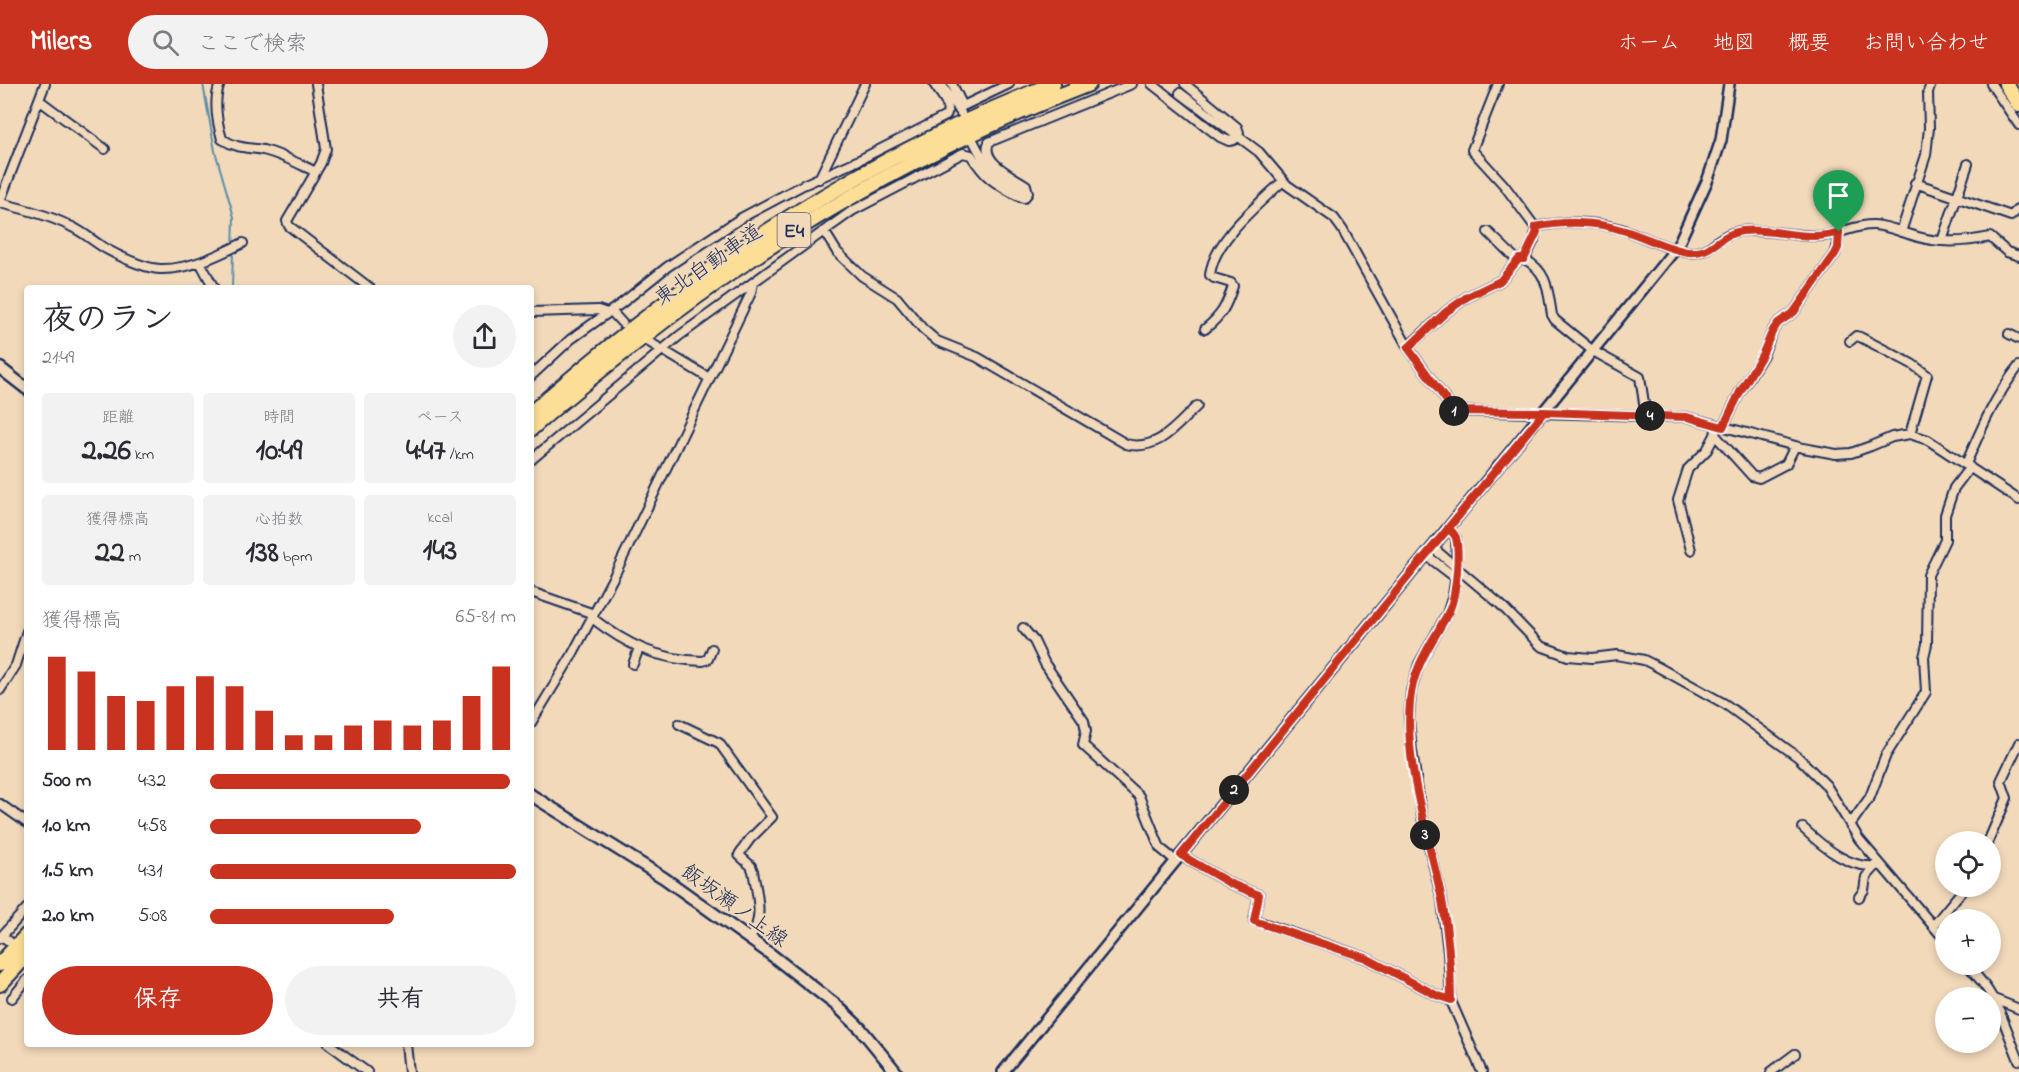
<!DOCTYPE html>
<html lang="ja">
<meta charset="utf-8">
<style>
body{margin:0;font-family:"Indie Flower","Klee One",sans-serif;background:#f2f2f3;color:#2b2b33;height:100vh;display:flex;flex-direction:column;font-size:22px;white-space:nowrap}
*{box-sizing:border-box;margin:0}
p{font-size:20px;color:#7c7c81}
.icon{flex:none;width:33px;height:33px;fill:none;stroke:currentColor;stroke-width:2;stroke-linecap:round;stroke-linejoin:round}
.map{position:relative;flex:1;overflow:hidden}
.panel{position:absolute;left:24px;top:201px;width:510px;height:762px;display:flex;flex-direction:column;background:#fff;border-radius:6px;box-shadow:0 3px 9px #0003}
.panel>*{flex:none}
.controls{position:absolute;left:1935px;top:747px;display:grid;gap:12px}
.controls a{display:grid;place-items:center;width:66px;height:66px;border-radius:50%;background:#fff;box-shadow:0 3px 9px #0003;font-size:30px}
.pin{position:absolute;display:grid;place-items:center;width:51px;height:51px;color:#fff;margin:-62px -26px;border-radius:50% 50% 50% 0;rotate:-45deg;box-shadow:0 0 6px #0007}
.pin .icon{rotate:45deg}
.km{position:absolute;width:30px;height:30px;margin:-15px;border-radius:50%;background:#222;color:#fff;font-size:16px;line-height:30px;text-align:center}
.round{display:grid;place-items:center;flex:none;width:63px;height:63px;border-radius:32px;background:#f2f2f3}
.overview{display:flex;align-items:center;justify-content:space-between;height:102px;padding:0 18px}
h1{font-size:33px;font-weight:800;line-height:45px}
.metrics{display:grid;grid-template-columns:repeat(3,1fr);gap:9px;height:102px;padding:6px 18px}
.metrics div{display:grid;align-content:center;border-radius:6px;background:#f2f2f3;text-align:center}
.metrics b{font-size:30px;font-weight:800}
.metrics small{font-size:16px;font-weight:400}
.metrics p{font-size:16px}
.chart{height:168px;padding:12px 18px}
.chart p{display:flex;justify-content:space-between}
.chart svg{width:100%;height:108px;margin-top:6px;stroke:#c8321e;stroke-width:6}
.button{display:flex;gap:12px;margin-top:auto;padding:12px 18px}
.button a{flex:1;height:69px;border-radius:36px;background:#c8321e;color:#fff;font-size:24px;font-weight:800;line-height:69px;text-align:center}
.button a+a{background:#f2f2f3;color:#2b2b33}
ul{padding:0 18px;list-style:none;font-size:20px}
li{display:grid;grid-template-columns:96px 72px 1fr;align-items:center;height:45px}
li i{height:15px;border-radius:8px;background:#c8321e}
header{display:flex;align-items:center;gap:36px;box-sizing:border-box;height:84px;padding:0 30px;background:#c8321e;color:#fff}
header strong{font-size:28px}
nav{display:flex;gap:33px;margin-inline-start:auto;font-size:21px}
.search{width:420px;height:54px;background:#f2f2f3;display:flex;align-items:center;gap:15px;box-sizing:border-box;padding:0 21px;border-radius:33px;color:#7c7c81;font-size:22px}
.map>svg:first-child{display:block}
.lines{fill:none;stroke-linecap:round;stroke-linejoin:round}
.stream{stroke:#588faa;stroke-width:2}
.minor-casing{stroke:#1b2f5e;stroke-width:12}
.tertiary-casing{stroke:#1b2f5e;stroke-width:14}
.secondary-casing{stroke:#1b2f5e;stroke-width:15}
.motorway-casing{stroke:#1b2f5e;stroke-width:18}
.minor{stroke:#f2d9ba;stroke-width:8}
.tertiary{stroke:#f2d9ba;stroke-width:9}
.secondary{stroke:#f2d9ba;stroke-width:10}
.motorway{stroke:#fdde96;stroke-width:14}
.route-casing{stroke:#fff;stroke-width:12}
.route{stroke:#c8321e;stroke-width:8}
.labels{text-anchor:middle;stroke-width:4.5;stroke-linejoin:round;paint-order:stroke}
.shield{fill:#f2d9ba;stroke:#5c627a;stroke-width:1.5}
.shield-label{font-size:20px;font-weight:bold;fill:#1b2f5e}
.street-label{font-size:21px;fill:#1b2f5e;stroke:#f2d9ba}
</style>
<header>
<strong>Milers</strong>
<div class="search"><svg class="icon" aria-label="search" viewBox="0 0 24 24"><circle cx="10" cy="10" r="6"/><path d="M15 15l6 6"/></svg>ここで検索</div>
<nav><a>ホーム</a><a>地図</a><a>概要</a><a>お問い合わせ</a></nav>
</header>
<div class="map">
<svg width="2019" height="988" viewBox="0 0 2019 988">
<rect width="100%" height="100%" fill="#f2d9ba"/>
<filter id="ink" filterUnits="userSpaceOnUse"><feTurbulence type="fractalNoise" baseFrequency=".0167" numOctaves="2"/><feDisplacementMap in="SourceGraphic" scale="12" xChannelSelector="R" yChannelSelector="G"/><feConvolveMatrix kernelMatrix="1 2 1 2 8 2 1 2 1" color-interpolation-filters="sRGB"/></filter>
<g filter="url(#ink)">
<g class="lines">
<path class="stream" d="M203,0L215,67L234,133L232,204"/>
<defs>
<path id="minor" d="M220,0C213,17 217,38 222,55C238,65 246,63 263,66C281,70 299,80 316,88
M316,0L326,65L321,79L287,137L289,142L370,204
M941,0L961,29
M952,0L963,22L1009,0
M1152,0L1220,53L1229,57L1234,56L1239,49L1237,43L1185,0
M1498,0L1472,66L1504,101L1535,143C1538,154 1529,165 1524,175
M1991,0L2019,41
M1180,9L1259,68L1287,101L1334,134L1342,145L1409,265L1454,327L1687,333L1803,364L1836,370L1851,369L1871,362L1892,353L1910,350L1928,356L2019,416
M39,16L105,65
M974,58L984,77L991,87L1027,110
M819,95L865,0
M1915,99L2011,132L2019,124
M0,117L45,0
M0,119C24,125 48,131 70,142C84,148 95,159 108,166C123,174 144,184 160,185C189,186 218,171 243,159
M1535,143C1563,137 1594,137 1621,145C1643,152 1664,164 1686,168C1710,171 1711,157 1730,150C1739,146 1749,146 1757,147C1778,147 1800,153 1821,152C1839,151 1856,140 1874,141C1889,142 1904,149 1918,153C1942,160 1966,158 1990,153L2007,168L2019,172
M824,147L837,168L862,192L897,214L923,245L937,257L977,273L1126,360C1158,368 1177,341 1197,322
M1488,148L1518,177
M1901,148L1926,71L1929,44L1928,8L1931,0
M1942,157L1968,80
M200,178L214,204
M611,227L622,239
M531,228L598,226L607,229
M1205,245C1222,231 1226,223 1233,202L1231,199L1214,194L1210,191C1214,155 1259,120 1283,97
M2009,250L2019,255
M1850,257L1856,252L1860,253L1912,280L1927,291L1910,350
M649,258L709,294
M1408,263L1446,228L1467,213L1500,197L1519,175H1524C1548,187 1548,207 1552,231L1555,236L1593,267L1640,293L1646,332
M531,292L571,255L622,219L667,183L741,134L803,101L857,77L946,32C952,21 940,10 934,0
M1723,343L1740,308L1763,271L1773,246L1778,239L1794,228L1835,170L1837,164L1839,148
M1716,346L1715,351L1752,392L1759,394L1786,380L1795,362
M531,376L679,252L824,147L852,127L963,69L971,71C987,96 995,99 1020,113L1024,114L1028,109L1026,101C1013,92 980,78 989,58L1132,0
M1966,380C1981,345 1995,312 2019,282
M1448,444L1456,454L1457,484L1453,511L1447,530L1419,580L1411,607L1409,635L1412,667L1422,733L1442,816L1448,869L1451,917L1482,988
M1432,463L1501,521L1541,562L1568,572L1592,574L1617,571L1644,576L1656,582L1725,620L1798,673L1826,701L1859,755L1946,857
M1691,466L1678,416L1688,385L1707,366L1715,351
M1426,471L1456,494
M531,508L594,530
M592,534C627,561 658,576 703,577L708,575L712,565
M1023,544L1034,557L1045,580L1084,637L1086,647L1083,661L1139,712L1160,764L1176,777
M633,580L639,564
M0,606L16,581L27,547
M531,639L571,573L615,490L751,209L753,199
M679,640L719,659L772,733L750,755L740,769L739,771L751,782L753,787C757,810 765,836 749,855
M0,720L27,739
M1850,741L1870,713L1886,671L1926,608L1924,573L1927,560L1928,491L1945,456V431L1954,404L1970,383
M1803,744C1822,762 1852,788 1881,781
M1988,758L2007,714L2001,697L2019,659
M1181,771L1231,800L1259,811L1254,836L1366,874L1436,911L1451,916
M1859,813L1864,806L1866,793L1875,783
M1933,842L1966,802
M2,852L10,858
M0,854L27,824
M1966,880C1999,913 2002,936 2019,976
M12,914L27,896
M1994,915L2019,925
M329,960L367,988
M406,960L409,988
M1771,988L1795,970"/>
<path id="tertiary" d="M1003,988L1543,328L1677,163L1708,95L1721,56L1729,0"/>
<path id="secondary" d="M0,284L27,305
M531,711L664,794L769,869L836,921L860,944L896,988"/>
<path id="motorway" d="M2006,0L2019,21
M531,329C604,265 680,204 762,151C853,91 952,40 1053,0
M531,345C562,316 596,290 629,264C769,153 923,63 1089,0
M0,880L27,851
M0,900L27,871"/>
</defs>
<use href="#minor" class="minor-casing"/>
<use href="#tertiary" class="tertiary-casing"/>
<use href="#secondary" class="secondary-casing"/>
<use href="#motorway" class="motorway-casing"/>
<use href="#minor" class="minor"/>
<use href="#tertiary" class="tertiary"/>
<use href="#secondary" class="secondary"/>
<use href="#motorway" class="motorway"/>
</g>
</g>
<g class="lines" filter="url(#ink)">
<defs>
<path id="route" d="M1839,148C1807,159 1774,143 1742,147C1718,150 1713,171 1688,168C1666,165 1644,152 1622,146C1595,137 1563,137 1535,143L1537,148L1524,175H1519L1500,197L1467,213L1446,228L1408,264L1454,327L1544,328C1504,376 1466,424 1426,471L1181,771L1231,800L1259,811L1254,837L1366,874L1436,911L1451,916C1451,883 1448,848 1442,816C1429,752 1404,683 1410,618C1412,591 1424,570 1438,547C1442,539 1448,531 1451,522C1456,508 1460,469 1456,454C1455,450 1451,447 1448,444L1544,328L1687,333L1723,343L1740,308L1762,271L1773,246L1778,239L1794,228L1835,170L1838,164L1839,148"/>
</defs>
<use href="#route" class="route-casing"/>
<use href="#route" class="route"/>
</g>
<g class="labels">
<rect class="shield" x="777.5" y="129" width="33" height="34" rx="4.5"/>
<g class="shield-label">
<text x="794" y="153">E4</text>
</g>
<g class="street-label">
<text transform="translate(708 180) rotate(-35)" y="7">東北自動車道</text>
<text transform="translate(735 821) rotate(36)" y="7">飯坂瀬ノ上線</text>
</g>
</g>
</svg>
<div class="controls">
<a><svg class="icon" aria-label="locate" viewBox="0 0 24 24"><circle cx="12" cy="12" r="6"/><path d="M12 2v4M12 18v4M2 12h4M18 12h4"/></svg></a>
<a>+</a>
<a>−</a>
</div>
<div class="pin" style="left:1839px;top:148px;background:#1e9e55"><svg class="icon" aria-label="arrive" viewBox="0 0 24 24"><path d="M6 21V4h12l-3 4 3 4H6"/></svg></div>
<b class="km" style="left:1454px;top:327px">1</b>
<b class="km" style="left:1234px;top:706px">2</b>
<b class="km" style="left:1425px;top:751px">3</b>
<b class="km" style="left:1650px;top:332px">4</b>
<section class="panel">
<div class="overview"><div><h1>夜のラン</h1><p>21:49</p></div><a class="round"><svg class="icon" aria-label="share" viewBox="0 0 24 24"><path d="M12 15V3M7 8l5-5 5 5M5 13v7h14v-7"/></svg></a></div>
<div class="metrics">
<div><p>距離</p><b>2.26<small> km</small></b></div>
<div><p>時間</p><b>10:49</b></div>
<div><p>ペース</p><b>4:47<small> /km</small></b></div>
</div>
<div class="metrics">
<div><p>獲得標高</p><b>22<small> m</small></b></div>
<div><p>心拍数</p><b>138<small> bpm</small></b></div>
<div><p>kcal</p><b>143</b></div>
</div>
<div class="chart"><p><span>獲得標高</span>65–81 m</p>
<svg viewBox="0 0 160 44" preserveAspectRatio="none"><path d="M5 44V6M15 44V12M25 44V22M35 44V24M45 44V18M55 44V14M65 44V18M75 44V28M85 44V38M95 44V38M105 44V34M115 44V32M125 44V34M135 44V32M145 44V22M155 44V10"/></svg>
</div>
<ul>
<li><b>500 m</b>4:32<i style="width:98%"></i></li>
<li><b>1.0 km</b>4:58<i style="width:69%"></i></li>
<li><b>1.5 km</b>4:31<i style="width:100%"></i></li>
<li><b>2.0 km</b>5:08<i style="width:60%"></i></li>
</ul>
<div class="button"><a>保存</a><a>共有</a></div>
</section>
</div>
